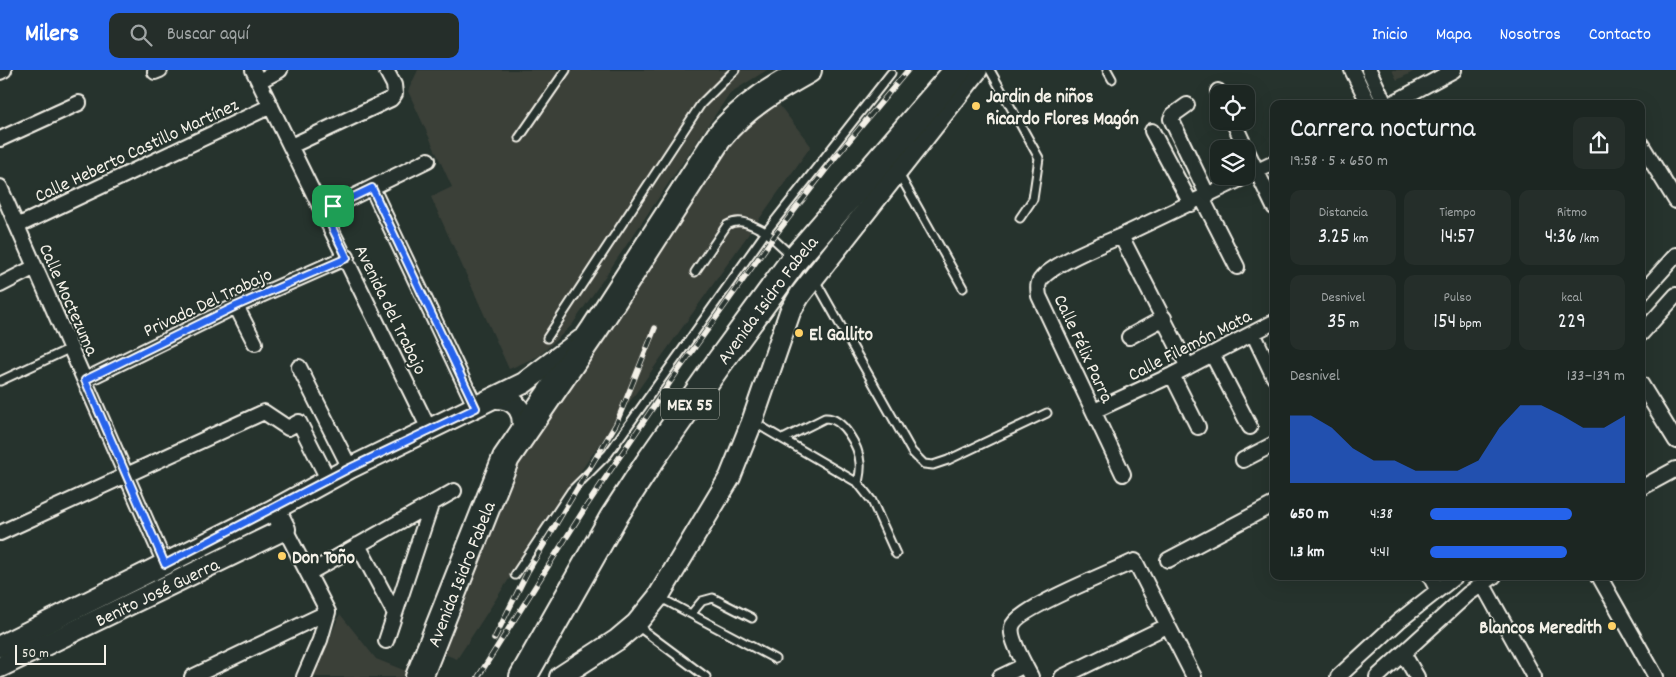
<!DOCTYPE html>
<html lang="es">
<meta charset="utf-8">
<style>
body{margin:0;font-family:Dekko,sans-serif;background:#252e2a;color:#f1f3f6;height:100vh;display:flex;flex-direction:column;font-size:19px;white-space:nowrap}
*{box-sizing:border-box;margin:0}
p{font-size:16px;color:#a0a5a5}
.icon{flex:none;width:28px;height:28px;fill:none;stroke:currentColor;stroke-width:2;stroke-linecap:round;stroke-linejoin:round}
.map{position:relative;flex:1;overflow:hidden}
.panel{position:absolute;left:1270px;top:30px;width:375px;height:480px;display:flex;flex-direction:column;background:#1c2622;border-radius:10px;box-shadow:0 5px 20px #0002,0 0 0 1px #3a4340}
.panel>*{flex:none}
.tools{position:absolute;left:1210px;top:15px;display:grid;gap:10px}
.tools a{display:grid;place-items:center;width:45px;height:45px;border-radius:10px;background:#1c2622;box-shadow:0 5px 20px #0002,0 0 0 1px #3a4340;font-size:25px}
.scale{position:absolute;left:15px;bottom:12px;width:91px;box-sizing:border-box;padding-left:5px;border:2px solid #f4f1e8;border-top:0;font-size:14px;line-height:18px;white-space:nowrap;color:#f4f1e8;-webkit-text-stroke:4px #26332d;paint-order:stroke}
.pin{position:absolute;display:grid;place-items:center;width:42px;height:42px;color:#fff;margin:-21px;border-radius:10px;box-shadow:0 2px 8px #0006}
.round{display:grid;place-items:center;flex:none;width:52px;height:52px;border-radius:10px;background:#252e2a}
.overview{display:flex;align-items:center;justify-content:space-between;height:85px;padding:0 20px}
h1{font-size:28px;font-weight:600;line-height:38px}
.figures{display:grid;grid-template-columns:repeat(3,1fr);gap:8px;height:85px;padding:5px 20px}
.figures div{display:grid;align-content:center;border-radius:10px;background:#252e2a;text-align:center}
.figures b{font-size:21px;font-weight:600}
.figures small{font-size:14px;font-weight:400}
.figures p{font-size:14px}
.chart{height:140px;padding:10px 20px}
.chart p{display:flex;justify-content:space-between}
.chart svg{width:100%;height:90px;margin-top:5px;fill:#2563eb;opacity:.7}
ul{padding:0 20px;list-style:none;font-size:16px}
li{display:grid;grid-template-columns:80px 60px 1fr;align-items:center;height:38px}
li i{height:12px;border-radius:6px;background:#2563eb}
header{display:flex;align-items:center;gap:30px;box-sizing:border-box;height:70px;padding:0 25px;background:#2563eb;color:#fff}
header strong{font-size:24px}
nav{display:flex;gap:28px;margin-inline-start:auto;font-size:18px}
.search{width:350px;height:45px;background:#252e2a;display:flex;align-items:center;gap:12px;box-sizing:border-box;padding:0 18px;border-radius:10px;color:#a0a5a5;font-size:19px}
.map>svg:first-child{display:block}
.built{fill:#3b4039}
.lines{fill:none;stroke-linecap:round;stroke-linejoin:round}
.lane-casing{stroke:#f4f1e8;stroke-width:11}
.street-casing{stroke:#f4f1e8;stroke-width:18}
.secondary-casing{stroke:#f4f1e8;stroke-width:24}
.highway-casing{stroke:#f4f1e8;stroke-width:30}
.lane{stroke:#26332d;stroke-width:7}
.street{stroke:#26332d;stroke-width:14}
.secondary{stroke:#26332d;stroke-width:20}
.highway{stroke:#26332d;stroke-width:26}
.rail-casing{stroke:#f4f1e8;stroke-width:5.5}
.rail{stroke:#26332d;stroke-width:4;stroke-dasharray:11;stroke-linecap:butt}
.route-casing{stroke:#fff;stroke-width:10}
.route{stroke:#2563eb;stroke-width:6}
.poi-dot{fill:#ffd166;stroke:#26332d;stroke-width:2}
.labels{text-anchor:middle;stroke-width:4;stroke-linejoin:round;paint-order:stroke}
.shield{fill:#26332d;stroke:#b6b8b0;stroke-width:1}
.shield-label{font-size:18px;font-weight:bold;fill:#f4f1e8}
.poi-label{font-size:19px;font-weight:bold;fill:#f4f1e8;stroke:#26332d;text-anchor:start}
.street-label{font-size:19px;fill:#f4f1e8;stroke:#26332d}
</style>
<header>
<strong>Milers</strong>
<div class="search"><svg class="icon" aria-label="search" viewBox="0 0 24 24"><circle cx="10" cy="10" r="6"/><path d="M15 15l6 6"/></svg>Buscar aquí</div>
<nav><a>Inicio</a><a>Mapa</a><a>Nosotros</a><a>Contacto</a></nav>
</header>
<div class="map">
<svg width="1676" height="607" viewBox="0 0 1676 607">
<rect width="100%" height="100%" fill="#26332d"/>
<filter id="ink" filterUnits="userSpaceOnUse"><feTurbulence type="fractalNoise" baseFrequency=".02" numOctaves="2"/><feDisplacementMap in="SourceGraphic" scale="10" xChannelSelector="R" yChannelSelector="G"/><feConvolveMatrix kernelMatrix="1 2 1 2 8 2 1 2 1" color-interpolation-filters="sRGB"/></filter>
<g filter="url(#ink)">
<path class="built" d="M418,0H767L730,23L572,255L539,286L509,299L431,127L452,117L408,21Z
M1392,0H1417L1397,10Z
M773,27L811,76L565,423L457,589L444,584L521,390L726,62Z
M340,544L376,589L411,603L409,607H313Z"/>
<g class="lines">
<defs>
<path id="lane" d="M990,0L1039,88L1033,129L1020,148
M1107,0L1112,9
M519,68L566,0
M899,104L963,218
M792,186L766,162L891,3
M815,210L912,382L924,394L933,395L948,390L1047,343
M547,268L701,34L735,0
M0,311L71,278
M755,353L858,413L872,431L896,484
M783,369L825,348C843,347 859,377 860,393C861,400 859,407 858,413
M515,505L571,421L608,384L766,162C753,156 742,147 727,155L695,202
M659,527L775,589
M692,543L702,531L713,528L752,548
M636,555L706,607"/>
<path id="street" d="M253,0L429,359
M1352,0L1369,34
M1369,0L1385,34
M0,2L4,0
M155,2L160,0
M259,11L280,0
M1218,21L1220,24
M1391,34L1454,0
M1187,35L1173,45L1171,49L1208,126
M1233,51L1246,79
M1152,61L1191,134
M0,69L79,33
M1641,74L1676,131
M291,76L391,29L395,24L394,15L386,0
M1246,79L1274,137
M0,117L165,494
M372,118L476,338
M1202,128L1237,197
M324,141L428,90
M17,156L271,36
M1121,166L1274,93
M0,215L35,197
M1641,224L1676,185
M236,236L255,273
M1253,263L1274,307
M1641,264L1676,225
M1129,267L1164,248
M1212,284L1250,357
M299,297L350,398
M1172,305L1198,357
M85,310L236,236L347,187
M1641,314L1676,371
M1094,341L1172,305L1274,252
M1243,390L1274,374
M1123,404L1039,226C1038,219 1037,213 1042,208C1055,193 1102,174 1121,166L1188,297
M1641,418L1676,399
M285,459L328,542L320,570L304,607
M0,463L264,342L288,358L299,352L328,409
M358,475L395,544
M1168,490L1274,434
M309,503L454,421
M1430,506L1437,519
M1599,506L1656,607
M1482,513L1534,607
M386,571L431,435
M1403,583L1417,607
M192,607L328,542
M1000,607L1025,595
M1031,607C1026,597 1009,568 1012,557C1015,540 1115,500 1135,491L1194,607
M1062,607L1167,556
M1338,607L1399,551L1456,506
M1377,607L1468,524L1494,506"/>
<g id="secondary">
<path d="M496,328C517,328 527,344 521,364"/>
<path d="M0,576L275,439L350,398L524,313L581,270"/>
<path id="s1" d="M0,597L285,459L275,439"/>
<path d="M560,607L617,570L636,554L658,527L730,407L752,352L790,242L800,225L977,0"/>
</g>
<g id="highway">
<path id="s2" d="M419,607L506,388L594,260L719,67C744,36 774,19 808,0"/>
<path id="s3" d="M523,607L613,448L648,394L716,297L795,189L958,0"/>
</g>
</defs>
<use href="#lane" class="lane-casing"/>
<use href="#street" class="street-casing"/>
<use href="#secondary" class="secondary-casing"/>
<use href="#highway" class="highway-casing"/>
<use href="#lane" class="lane"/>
<use href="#street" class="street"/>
<use href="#secondary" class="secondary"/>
<use href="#highway" class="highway"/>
<defs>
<path id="rail" d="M494,569L528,501L616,354L655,258
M478,607L585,438L673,308L773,168L834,89L908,0"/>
</defs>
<use href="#rail" class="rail-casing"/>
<use href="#rail" class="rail"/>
</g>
</g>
<g class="lines" filter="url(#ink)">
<defs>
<path id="route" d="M372,118L476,338L350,398L165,494L85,310L236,236L347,188L324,141Z"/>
</defs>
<use href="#route" class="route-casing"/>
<use href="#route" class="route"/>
</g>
<g class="poi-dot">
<circle cx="976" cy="36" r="5"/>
<circle cx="799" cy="263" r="5"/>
<circle cx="282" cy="486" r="5"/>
<circle cx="1612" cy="556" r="5"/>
</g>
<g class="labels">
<rect class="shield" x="661" y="318.5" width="58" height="31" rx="4"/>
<g class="shield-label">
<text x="690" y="340">MEX 55</text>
</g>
<g class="poi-label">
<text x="986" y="32">Jardin de niños<tspan x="986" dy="22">Ricardo Flores Magón</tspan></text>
<text x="809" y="270">El Gallito</text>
<text x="292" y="493">Don Toño</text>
<text x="1602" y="563" text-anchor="end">Blancos Meredith</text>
</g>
<g class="street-label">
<text transform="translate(136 79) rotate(-25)" y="7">Calle Heberto Castillo Martínez</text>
<text transform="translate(70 229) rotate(66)" y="7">Calle Moctezuma</text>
<text dy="7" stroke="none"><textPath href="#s3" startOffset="450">Avenida Isidro Fabela</textPath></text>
<text transform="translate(207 231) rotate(-25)" y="7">Privada Del Trabajo</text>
<text transform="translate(392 239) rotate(64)" y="7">Avenida del Trabajo</text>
<text transform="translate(1189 274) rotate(-27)" y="7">Calle Filemón Mata</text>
<text transform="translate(1085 278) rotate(65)" y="7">Calle Félix Parra</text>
<text dy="7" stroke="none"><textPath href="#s2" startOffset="111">Avenida Isidro Fabela</textPath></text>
<text dy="7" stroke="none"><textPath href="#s1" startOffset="174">Benito José Guerra</textPath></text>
</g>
</g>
</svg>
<div class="tools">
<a><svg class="icon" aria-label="locate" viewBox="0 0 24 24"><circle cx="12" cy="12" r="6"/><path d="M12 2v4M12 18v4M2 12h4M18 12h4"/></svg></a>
<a><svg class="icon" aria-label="layers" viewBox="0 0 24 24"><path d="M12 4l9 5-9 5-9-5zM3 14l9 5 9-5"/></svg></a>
</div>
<div class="scale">50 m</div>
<div class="pin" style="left:333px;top:136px;background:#1e9e55"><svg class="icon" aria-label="arrive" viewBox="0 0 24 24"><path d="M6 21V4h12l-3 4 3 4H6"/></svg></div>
<section class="panel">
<div class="overview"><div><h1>Carrera nocturna</h1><p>19:58 · 5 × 650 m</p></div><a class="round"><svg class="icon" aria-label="share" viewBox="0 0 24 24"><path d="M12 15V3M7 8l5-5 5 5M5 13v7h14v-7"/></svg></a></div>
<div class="figures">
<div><p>Distancia</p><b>3.25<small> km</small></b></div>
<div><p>Tiempo</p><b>14:57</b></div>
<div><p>Ritmo</p><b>4:36<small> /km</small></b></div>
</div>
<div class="figures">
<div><p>Desnivel</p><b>35<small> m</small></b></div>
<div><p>Pulso</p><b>154<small> bpm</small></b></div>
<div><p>kcal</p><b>229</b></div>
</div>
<div class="chart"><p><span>Desnivel</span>133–139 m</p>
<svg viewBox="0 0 160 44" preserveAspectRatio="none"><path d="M0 44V11L10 11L20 17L30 27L40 33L50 33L60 38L70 38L80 38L90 33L100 17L110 6L120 6L130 11L140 17L150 17L160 11V44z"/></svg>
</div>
<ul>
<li><b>650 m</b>4:38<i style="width:73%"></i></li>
<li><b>1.3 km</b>4:41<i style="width:70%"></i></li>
</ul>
</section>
</div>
